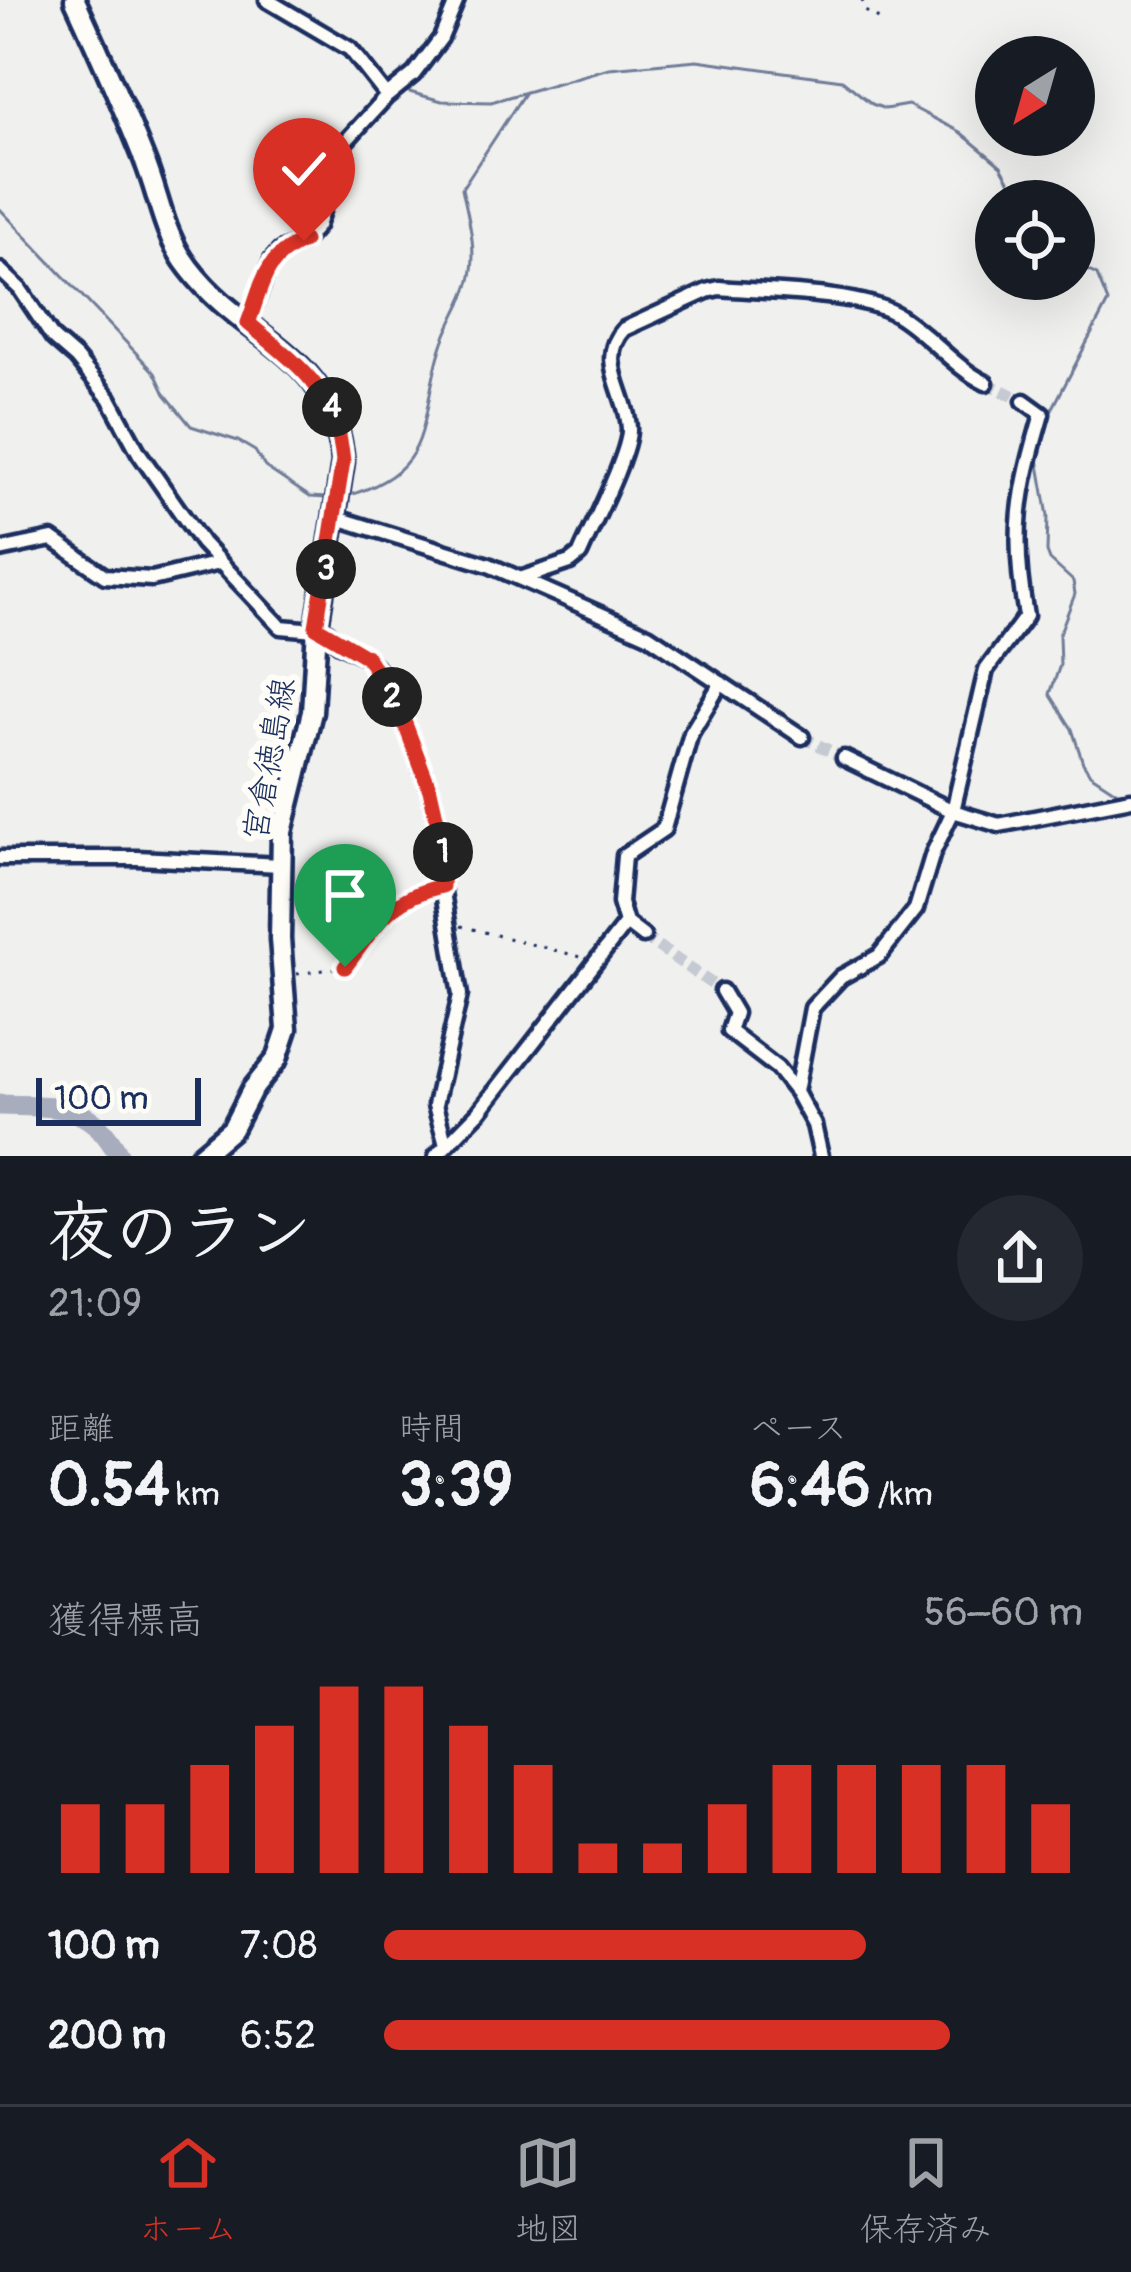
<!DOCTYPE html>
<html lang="ja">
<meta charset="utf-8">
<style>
body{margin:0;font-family:Pangolin,"Klee One",sans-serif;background:#242831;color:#f1f3f6;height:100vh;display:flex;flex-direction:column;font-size:45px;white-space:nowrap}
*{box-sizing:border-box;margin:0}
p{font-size:39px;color:#9ea1a6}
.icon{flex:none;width:66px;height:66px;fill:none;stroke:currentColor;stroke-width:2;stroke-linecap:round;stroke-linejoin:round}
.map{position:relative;height:1156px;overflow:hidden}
.details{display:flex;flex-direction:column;background:#171b24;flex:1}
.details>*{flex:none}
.needle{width:78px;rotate:217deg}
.tools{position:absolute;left:975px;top:36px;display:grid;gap:24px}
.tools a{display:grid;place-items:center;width:120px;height:120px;border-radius:50%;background:#171b24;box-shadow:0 12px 48px #0002;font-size:60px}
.scale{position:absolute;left:36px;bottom:30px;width:165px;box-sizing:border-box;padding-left:12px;border:6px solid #1b2f5e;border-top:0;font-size:33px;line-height:42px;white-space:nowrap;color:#1b2f5e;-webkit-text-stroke:9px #fdfcf7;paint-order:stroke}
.pin{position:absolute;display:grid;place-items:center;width:102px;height:102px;color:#fff;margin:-123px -51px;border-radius:50% 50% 50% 0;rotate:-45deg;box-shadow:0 0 12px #0007}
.pin .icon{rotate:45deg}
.km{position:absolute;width:60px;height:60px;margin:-30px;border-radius:50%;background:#222;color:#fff;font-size:33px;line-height:60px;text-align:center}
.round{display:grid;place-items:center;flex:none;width:126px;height:126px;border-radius:63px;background:#242831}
.headline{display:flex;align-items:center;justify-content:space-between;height:204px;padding:0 48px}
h1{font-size:66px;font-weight:700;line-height:90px}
.figures{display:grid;grid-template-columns:repeat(3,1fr);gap:18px;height:204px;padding:12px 48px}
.figures div{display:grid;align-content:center}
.figures b{font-size:60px;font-weight:700}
.figures small{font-size:33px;font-weight:400}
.figures p{font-size:33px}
.chart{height:336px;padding:24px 48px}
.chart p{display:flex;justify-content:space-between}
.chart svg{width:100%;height:216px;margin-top:12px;stroke:#d93025;stroke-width:6}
ul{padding:0 48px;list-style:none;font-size:39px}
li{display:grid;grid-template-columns:192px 144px 1fr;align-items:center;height:90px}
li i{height:30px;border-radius:15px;background:#d93025}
.tabs{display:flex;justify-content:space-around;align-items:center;height:168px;border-top:3px solid #363941;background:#171b24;font-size:33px;color:#9ea1a6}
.tabs a{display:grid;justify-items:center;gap:6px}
.tabs .on{color:#d93025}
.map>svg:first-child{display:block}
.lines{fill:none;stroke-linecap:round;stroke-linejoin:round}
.stream{stroke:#6f7b97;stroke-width:3}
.river{stroke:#a7adbd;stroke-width:21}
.minor-tunnel{stroke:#c5c9d1;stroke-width:12;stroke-dasharray:12 6;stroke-linecap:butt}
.minor-casing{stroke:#1b2f5e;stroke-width:21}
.secondary-casing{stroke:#1b2f5e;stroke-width:27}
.path{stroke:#1b2f5e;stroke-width:3;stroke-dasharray:3 9;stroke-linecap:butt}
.minor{stroke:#fdfcf7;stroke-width:12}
.secondary{stroke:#fdfcf7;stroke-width:18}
.route-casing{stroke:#fff;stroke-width:24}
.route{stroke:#d93025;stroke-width:15}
.labels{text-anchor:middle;stroke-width:12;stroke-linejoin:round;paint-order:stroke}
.street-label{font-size:33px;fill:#1b2f5e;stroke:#fdfcf7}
</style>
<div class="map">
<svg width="1131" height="1156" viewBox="0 0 1131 1156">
<rect width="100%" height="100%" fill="#f0f0ee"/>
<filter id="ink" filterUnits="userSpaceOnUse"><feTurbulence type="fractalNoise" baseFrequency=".00833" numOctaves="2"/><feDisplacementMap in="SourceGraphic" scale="24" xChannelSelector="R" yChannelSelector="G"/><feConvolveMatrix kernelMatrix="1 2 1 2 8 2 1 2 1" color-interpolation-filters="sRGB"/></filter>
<g filter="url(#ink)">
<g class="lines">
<path class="stream" d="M314,21L347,41
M402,90L442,101L491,102L609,68L697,60L842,80L872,104L885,109L908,105L960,132L1001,166L1021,201
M0,209L155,373L165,394L191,426L238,441L255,451L265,467L310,497L327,498
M1046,421L1108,302L1097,275L1074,264
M1037,453L1048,516L1047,552L1050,560L1073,581L1075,594L1059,635L1060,665L1050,694L1072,729L1083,763L1090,774L1125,797
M343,497C438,471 417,424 441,348C448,324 464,303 470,280C478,250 468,217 462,188L525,92"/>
<path class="river" d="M0,1105C55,1107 91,1100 119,1156"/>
<path class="minor-tunnel" d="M986,383L1024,401
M802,737L844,758
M643,936L722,991"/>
<defs>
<path id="minor" d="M267,0L350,49L387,96
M0,270L20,289L53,338L76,358L109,398L139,453L202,543L281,627L327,631L338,643L366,657L375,666L399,708L430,790L443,847L442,886L460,995L435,1105L446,1145
M248,323L272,260L280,251L304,241L317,226L345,142L387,96L414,74L441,38L457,0
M334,517L489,565L648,635L802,737
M0,550L52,539L105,576L152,579L219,563
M523,578L570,562L580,554C591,528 630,453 629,429C628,394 595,360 624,329L707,291L719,288C765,292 858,292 896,314C928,333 953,367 986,383
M844,758L953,811L999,825L1131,799
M0,858H137L281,865
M626,923L643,936
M722,991L735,1013L729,1031L777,1068L796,1092
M436,1156L479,1112L626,923L620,903L624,856L664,829L691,733L721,683
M821,1156L814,1125L796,1092L812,1008L841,977L879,956L916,909L933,853L953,811L986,670L1026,616C1011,533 1019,493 1042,414L1024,401"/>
<path id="secondary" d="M75,0C99,52 123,106 144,159C160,198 163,235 189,268C246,343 333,352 343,462L317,627L312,712L282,832L280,939L287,1029L277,1059L252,1090L232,1129L200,1156"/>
</defs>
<use href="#minor" class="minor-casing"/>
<use href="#secondary" class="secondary-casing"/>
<path class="path" d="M862,0L865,11L882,21
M461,926L585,958
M297,974L345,967C375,927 384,906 433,888"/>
<use href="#minor" class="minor"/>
<use href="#secondary" class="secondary"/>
</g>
</g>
<g class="lines" filter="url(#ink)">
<defs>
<path id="route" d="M304,241C263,258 263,284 248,323C300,367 336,389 343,461L316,627L367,657L399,708L430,790L443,847L442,886C388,898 376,926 345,967"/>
</defs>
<use href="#route" class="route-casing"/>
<use href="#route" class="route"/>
</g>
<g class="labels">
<g class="street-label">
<text transform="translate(268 759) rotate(-80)" y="12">宮倉徳島線</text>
</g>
</g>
</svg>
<div class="tools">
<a><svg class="needle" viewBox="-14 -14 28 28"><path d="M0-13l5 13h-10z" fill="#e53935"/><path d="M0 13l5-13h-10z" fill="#9ea1a6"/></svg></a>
<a><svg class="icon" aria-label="locate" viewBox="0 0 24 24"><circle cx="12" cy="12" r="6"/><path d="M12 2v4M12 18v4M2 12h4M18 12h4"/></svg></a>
</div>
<div class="scale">100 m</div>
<div class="pin" style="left:345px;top:967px;background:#1e9e55"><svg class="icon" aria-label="arrive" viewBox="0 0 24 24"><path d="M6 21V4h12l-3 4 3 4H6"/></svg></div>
<div class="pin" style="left:304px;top:241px;background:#d93025"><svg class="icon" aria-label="check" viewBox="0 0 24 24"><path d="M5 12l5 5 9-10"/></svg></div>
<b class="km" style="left:443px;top:852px">1</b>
<b class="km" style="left:392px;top:697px">2</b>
<b class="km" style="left:326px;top:569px">3</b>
<b class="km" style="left:332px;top:407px">4</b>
</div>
<section class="details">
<div class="headline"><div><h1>夜のラン</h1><p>21:09</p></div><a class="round"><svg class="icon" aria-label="share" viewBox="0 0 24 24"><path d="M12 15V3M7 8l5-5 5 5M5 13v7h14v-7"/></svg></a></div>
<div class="figures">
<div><p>距離</p><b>0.54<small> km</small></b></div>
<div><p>時間</p><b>3:39</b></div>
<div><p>ペース</p><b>6:46<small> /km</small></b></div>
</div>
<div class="chart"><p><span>獲得標高</span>56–60 m</p>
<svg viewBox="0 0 160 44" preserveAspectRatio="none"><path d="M5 44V30M15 44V30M25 44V22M35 44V14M45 44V6M55 44V6M65 44V14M75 44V22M85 44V38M95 44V38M105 44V30M115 44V22M125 44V22M135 44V22M145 44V22M155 44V30"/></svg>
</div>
<ul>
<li><b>100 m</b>7:08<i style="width:69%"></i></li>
<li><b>200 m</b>6:52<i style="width:81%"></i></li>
</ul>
</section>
<nav class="tabs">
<a class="on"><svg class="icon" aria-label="home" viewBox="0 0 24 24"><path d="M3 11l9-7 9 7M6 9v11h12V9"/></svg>ホーム</a>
<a><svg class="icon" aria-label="map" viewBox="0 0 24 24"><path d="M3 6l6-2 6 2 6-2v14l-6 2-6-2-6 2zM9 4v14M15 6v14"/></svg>地図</a>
<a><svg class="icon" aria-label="saved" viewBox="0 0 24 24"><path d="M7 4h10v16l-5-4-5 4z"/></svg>保存済み</a>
</nav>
